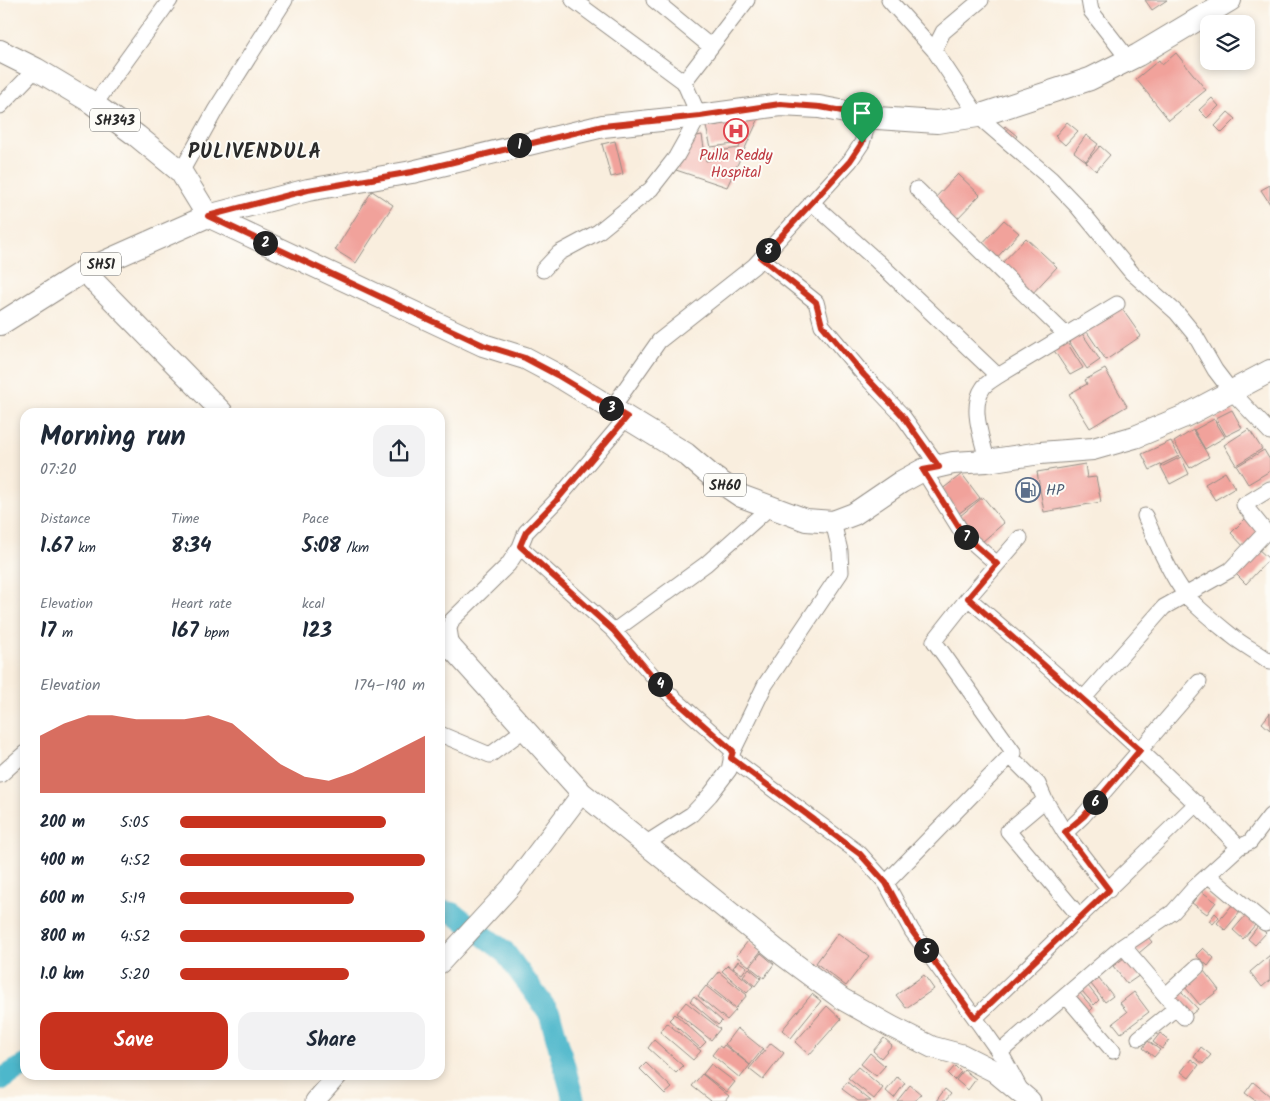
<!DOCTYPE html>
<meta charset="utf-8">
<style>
body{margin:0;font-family:Kalam,sans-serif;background:#f2f2f3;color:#1f2937;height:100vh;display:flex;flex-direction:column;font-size:19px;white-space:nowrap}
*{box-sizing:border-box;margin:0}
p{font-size:16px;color:#747a83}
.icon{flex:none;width:28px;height:28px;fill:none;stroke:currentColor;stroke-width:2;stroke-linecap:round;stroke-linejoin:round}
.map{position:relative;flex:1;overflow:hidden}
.side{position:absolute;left:20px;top:408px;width:425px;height:672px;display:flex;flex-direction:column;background:#fff;border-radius:15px;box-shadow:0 2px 8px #0003}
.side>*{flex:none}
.fabs{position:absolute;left:1200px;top:15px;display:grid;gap:10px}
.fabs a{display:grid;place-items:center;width:55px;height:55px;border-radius:10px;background:#fff;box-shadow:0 2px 8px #0003;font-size:25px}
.pin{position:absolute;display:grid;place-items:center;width:42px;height:42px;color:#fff;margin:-51px -21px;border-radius:50% 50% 50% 0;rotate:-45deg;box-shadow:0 0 5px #0007}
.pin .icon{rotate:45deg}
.km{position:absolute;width:25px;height:25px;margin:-12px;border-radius:50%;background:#222;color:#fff;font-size:14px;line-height:25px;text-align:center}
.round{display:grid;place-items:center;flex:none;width:52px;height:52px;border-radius:15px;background:#f2f2f3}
.overview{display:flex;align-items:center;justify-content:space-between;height:85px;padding:0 20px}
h1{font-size:28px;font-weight:700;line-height:38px}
.stats{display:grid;grid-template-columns:repeat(3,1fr);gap:8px;height:85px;padding:5px 20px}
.stats div{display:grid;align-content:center}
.stats b{font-size:21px;font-weight:700}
.stats small{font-size:14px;font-weight:400}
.stats p{font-size:14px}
.chart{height:140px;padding:10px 20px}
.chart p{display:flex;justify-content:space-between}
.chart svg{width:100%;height:90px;margin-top:5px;fill:#c8321e;opacity:.7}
.primary-button{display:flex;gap:10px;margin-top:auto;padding:10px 20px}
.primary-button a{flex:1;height:58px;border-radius:15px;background:#c8321e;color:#fff;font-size:20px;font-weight:700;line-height:58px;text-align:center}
.primary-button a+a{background:#f2f2f3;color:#1f2937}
ul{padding:0 20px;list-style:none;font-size:16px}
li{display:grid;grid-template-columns:80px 60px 1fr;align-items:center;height:38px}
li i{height:12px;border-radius:6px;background:#c8321e}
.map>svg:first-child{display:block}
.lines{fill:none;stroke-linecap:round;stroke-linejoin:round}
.river{stroke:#4db7cb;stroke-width:22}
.building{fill:#f1a29b}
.minor-casing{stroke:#928c84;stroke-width:17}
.tertiary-casing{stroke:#928c84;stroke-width:21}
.secondary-casing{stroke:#928c84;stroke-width:23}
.primary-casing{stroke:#928c84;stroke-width:24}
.minor{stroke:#fff;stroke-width:15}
.tertiary{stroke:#fff;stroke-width:19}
.secondary{stroke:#fff;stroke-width:21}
.primary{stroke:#fff;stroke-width:22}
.route-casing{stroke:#fff;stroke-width:10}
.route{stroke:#c8321e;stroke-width:6}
.labels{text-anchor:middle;stroke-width:4;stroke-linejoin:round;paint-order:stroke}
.shield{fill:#fdfcf7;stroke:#6a6a68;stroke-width:1}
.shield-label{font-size:14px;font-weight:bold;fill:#2b2b2b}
.health-label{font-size:15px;fill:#be3a42;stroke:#fdfcf7}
.service-label{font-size:15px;fill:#4e5e75;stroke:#fdfcf7;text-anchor:start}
.district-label{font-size:20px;font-weight:bold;letter-spacing:1px;fill:#2b2b2b;stroke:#fdfcf7}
</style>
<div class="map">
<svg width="1270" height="1101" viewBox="0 0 1270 1101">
<rect width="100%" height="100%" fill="#fdfcf7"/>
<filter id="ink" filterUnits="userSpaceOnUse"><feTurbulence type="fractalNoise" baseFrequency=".02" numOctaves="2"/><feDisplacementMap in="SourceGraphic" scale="10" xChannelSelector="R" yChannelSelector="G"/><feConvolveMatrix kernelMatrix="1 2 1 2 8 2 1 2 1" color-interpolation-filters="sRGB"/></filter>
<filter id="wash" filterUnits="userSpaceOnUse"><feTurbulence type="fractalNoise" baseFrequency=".0096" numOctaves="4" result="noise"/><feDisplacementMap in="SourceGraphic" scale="20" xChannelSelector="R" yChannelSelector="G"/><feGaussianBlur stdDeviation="1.12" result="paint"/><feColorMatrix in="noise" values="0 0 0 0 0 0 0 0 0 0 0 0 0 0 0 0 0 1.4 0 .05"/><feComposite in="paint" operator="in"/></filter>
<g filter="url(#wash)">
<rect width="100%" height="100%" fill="#f9eede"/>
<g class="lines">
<path class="river" d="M440,911L453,913L504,951L550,1014L574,1101
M0,1080L25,1065"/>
</g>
<g id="blocks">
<path class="building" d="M1145,0H1167L1152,10Z
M1176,53L1206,90L1169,120L1136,79L1159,60L1162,65Z
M1212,98L1219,106L1207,118L1199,110Z
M1228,112L1236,119L1222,133L1215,126Z
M759,118L727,187L676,170L684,152L682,139L702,135L706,161L711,160V152L739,148L741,143L711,147L706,127Z
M1067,122L1078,131L1065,145L1055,136Z
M1005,126L1017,136L1010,145L998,134Z
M1086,135L1098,144L1086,161L1074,152Z
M615,141L623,174L611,177L602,144Z
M1100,146L1110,155L1096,171L1086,162Z
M958,174L980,195L954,222L932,201Z
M1270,185V204L1261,190Z
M372,191L393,205L356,263L335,250Z
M1004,220L1019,233L994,261L979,247Z
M1026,238L1057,267L1030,296L998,267Z
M1120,306L1141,336L1106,360L1085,329Z
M1079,329L1100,360L1087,369L1066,337Z
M1066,341L1083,368L1070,375L1053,349Z
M1105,369L1127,406L1090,428L1069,394L1087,384L1085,380Z
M1232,410L1242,428L1226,436L1216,418Z
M1214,419L1225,437L1205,449L1194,430Z
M1249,429L1262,449L1236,465L1224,445Z
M1193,430L1209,457L1190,468L1174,442Z
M1171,441L1179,456L1150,470L1142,454Z
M1264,450L1270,460V471L1248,484L1237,466Z
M1181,457L1189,474L1170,484L1161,467Z
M1085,464L1087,478L1096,477L1101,502L1044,512L1037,472Z
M1225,472L1235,488L1215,500L1205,484Z
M962,474L980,498L958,514L941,490Z
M983,497L1004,523L982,542L960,516Z
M1247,517L1263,533L1246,549L1231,533Z
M1257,548L1269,559L1246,584L1235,573Z
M1270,713V730L1262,723Z
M1201,891L1216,902L1207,914L1192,903Z
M1233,904L1241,911L1225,930L1217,923Z
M1215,913L1219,917L1213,924L1209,921Z
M1246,915L1256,924L1243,939L1233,930Z
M1258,926L1266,933L1255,945L1248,939Z
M838,933L869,956L846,986L816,963Z
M1147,936L1152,942L1139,953L1134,948Z
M748,941L761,951L749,966L736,956Z
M1203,948L1214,958L1208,966L1196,955Z
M761,953L774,964L764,978L750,967Z
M1270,955V980L1262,987L1250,972Z
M1127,956L1140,975L1127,984L1113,966Z
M738,961L747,967L742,974L733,968Z
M728,965L753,986L747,993L722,971Z
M749,968L761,978L755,986L743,976Z
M1204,971L1219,990L1200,1005L1185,987Z
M719,972L747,995L736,1008L708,985Z
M924,975L934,989L906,1008L896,995Z
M1099,978L1113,996L1105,1002L1091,984Z
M706,986L736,1010L727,1020L698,996Z
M1088,986L1099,1000L1094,1005L1082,991Z
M1181,991L1198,1009L1188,1017L1172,1000Z
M1079,992L1093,1008L1086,1015L1072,999Z
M1134,992L1149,1012L1121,1033L1113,1023L1127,1012L1120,1003Z
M812,994L821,1001L791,1038L782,1030Z
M694,996L722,1021L718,1025L690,1001Z
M686,1002L720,1029L711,1040L677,1013Z
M827,1006L841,1019L809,1055L795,1042Z
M675,1014L706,1042L700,1048L669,1020Z
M667,1023L701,1051L693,1060L660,1032Z
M737,1028L763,1049L750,1065L725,1044Z
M1160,1033L1169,1040L1162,1049L1153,1042Z
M884,1038L892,1045L881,1058L873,1051Z
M654,1040L683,1066L676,1073L648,1048Z
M1148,1041L1160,1050L1154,1057L1143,1048Z
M771,1043L784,1053L763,1080L749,1069Z
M724,1045L750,1065L740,1078L712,1055L719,1046L722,1048Z
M1201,1047L1211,1055L1203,1064L1194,1057Z
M870,1053L885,1066L876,1076L861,1064Z
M1191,1059L1199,1065L1189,1078L1181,1072Z
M646,1063L672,1088L665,1094L640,1069Z
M711,1064L735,1082L727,1092L703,1074Z
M955,1066L961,1072L954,1080L948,1074Z
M858,1067L883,1088L874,1099L848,1078Z
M964,1070L976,1079L968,1090L956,1080Z
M702,1074L729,1096L725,1101H711L692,1086Z
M897,1077L905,1083L894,1098L886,1091Z
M847,1082L871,1101H858L842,1089Z
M1253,1082L1270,1096V1101H1256L1245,1093Z
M910,1085L921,1094L915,1101H897Z
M945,1089L951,1094L945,1101H936Z"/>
</g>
</g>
<g filter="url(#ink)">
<use href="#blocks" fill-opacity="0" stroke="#928c84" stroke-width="1"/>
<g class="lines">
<defs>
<path id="minor" d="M654,0L711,47
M889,0L934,50L978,116L1051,179L1077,206L1132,273L1177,313L1195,335L1215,370L1231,391L1270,432
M1089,0L1091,11L1129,60
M934,50L943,32L981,0
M684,82L747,0
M94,105L170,0
M0,106L36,69
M181,172L216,109L285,0
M917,189L1066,335
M811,202L877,261L998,376
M761,258L816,302L822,325L864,375L902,415L939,467
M543,270L559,253L598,232L651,189L676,157L699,116L684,82L573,0
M612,408L659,341L754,266L850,161L862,143L870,116
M987,461C983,440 969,408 983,388C986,383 994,379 998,376L1117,304
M923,470L963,534L997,564
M1145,516C1155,539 1170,575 1186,595C1199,610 1216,623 1232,636C1244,646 1258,652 1270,662
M1020,538L968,598L934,641L1014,753L1010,756L1038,784L1045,800L1065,833L1109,890
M520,547L614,631L666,691L733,751
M968,598C1061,678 1154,759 1239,847
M614,631L706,564L770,507
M440,655L452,647L449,629L452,620L508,565L520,547L526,532L556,501L627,417
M1084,698L1164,607L1230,570L1266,532L1244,505L1270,489
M440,734L490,755L525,729
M731,758L860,854L886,883L912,931L975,1018L1004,1059L1019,1087
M0,775L25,753
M1045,800L1008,831L1080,917
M1065,833L1083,816L1199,682
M645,844L692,814L710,795L729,770L733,751L765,685L841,572L840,551L833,522
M1208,875L1265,923
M886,883L1010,756
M1123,946L1184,1017
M1166,995L1197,967
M1066,996L1113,1051
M975,1018L1197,803
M1139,1038L1176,1008
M999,1053L1123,946L1173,912L1195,887L1239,847L1250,842L1270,816"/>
<path id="tertiary" d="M440,964L510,888L582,793
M315,1101L338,1075"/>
<path id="secondary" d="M84,271L222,412
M440,635L582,793L784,956L842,999L892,1027L932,1047L962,1055L994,1071L1030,1101"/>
<path id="primary" d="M0,51L36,69L88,100L137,136L181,172L208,216
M208,216L483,345L525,358L557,375L686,454L713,477L741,496L806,520L833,522L854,514L901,482L923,470L953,463L987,461L1040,453L1093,449L1135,437L1185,416L1270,371
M0,324L84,271L208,216L308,190L412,172L603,126L699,116L780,105L819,107L877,118L937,122L978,116L1090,79L1138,55L1230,0"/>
</defs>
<use href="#minor" class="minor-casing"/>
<use href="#tertiary" class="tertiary-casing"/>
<use href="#secondary" class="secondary-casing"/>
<use href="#primary" class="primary-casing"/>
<use href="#minor" class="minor"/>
<use href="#tertiary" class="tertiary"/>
<use href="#secondary" class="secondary"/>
<use href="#primary" class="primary"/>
</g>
</g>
<g class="lines" filter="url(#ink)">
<defs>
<path id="route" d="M780,104L820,107L870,116L862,143L850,161L761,258L816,302L822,325L864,375L902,415L939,467L923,470L963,534L997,564L968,598L1140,750L1084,816L1065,832L1109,890L975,1018L912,931L886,883L860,854L731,758L733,751L666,692L614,631L520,546L526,532L556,501L627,417L557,375L525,358L483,345L208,216L308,190L412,172L603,126L700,116Z"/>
</defs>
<use href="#route" class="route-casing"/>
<use href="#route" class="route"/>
</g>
<defs>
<symbol id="hospital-ring" viewBox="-11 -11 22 22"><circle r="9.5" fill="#fdfcf7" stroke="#e0444e" stroke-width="1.5"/><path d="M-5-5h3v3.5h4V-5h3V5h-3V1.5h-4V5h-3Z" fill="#e0444e"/></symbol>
<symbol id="fuel-ring" viewBox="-11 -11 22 22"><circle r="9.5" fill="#fdfcf7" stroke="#5c6f8a" stroke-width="1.5"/><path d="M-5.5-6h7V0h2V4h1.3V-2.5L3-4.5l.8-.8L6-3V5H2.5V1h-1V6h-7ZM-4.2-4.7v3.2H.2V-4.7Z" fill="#5c6f8a"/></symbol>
</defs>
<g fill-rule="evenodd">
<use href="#hospital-ring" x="722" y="117" width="28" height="28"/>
<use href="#fuel-ring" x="1014" y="476" width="28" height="28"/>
</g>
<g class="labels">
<g class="shield">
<rect x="90" y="108.5" width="50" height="23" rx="4"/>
<rect x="81" y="252.5" width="40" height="23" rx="4"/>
<rect x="704" y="473.5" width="42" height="23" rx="4"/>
</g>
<g class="shield-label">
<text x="115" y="125">SH343</text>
<text x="101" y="269">SH51</text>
<text x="725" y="490">SH60</text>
</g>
<g class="health-label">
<text x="736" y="160">Pulla Reddy<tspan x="736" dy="17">Hospital</tspan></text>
</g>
<g class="service-label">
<text x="1046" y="495">HP</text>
</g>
<g class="district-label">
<text x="255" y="158">PULIVENDULA</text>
</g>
</g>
</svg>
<div class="fabs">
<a><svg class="icon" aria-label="layers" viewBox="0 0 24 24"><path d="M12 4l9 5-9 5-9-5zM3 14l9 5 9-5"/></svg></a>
</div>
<div class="pin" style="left:862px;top:143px;background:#1e9e55"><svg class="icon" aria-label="arrive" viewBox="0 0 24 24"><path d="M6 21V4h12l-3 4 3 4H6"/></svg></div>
<b class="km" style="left:519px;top:145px">1</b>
<b class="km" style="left:265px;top:243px">2</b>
<b class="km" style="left:611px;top:408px">3</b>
<b class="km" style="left:660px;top:684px">4</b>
<b class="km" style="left:926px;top:950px">5</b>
<b class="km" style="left:1095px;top:802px">6</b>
<b class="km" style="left:966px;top:537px">7</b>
<b class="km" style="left:768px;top:250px">8</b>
<section class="side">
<div class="overview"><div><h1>Morning run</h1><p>07:20</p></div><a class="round"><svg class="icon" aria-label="share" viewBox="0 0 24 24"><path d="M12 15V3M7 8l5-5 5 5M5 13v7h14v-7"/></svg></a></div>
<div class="stats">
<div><p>Distance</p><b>1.67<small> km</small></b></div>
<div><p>Time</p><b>8:34</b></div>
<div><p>Pace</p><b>5:08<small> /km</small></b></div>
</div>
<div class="stats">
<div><p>Elevation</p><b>17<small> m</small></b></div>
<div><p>Heart rate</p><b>167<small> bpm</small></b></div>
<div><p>kcal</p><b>123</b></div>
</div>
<div class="chart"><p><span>Elevation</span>174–190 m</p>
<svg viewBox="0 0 160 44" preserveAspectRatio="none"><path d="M0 44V16L10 10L20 6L30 6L40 8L50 8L60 8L70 6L80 10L90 20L100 30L110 36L120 38L130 34L140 28L150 22L160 16V44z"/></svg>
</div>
<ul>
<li><b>200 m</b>5:05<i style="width:84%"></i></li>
<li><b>400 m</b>4:52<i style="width:100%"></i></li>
<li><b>600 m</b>5:19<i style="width:71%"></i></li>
<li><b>800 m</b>4:52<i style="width:100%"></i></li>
<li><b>1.0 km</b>5:20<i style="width:69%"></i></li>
</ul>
<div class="primary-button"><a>Save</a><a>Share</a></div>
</section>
</div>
